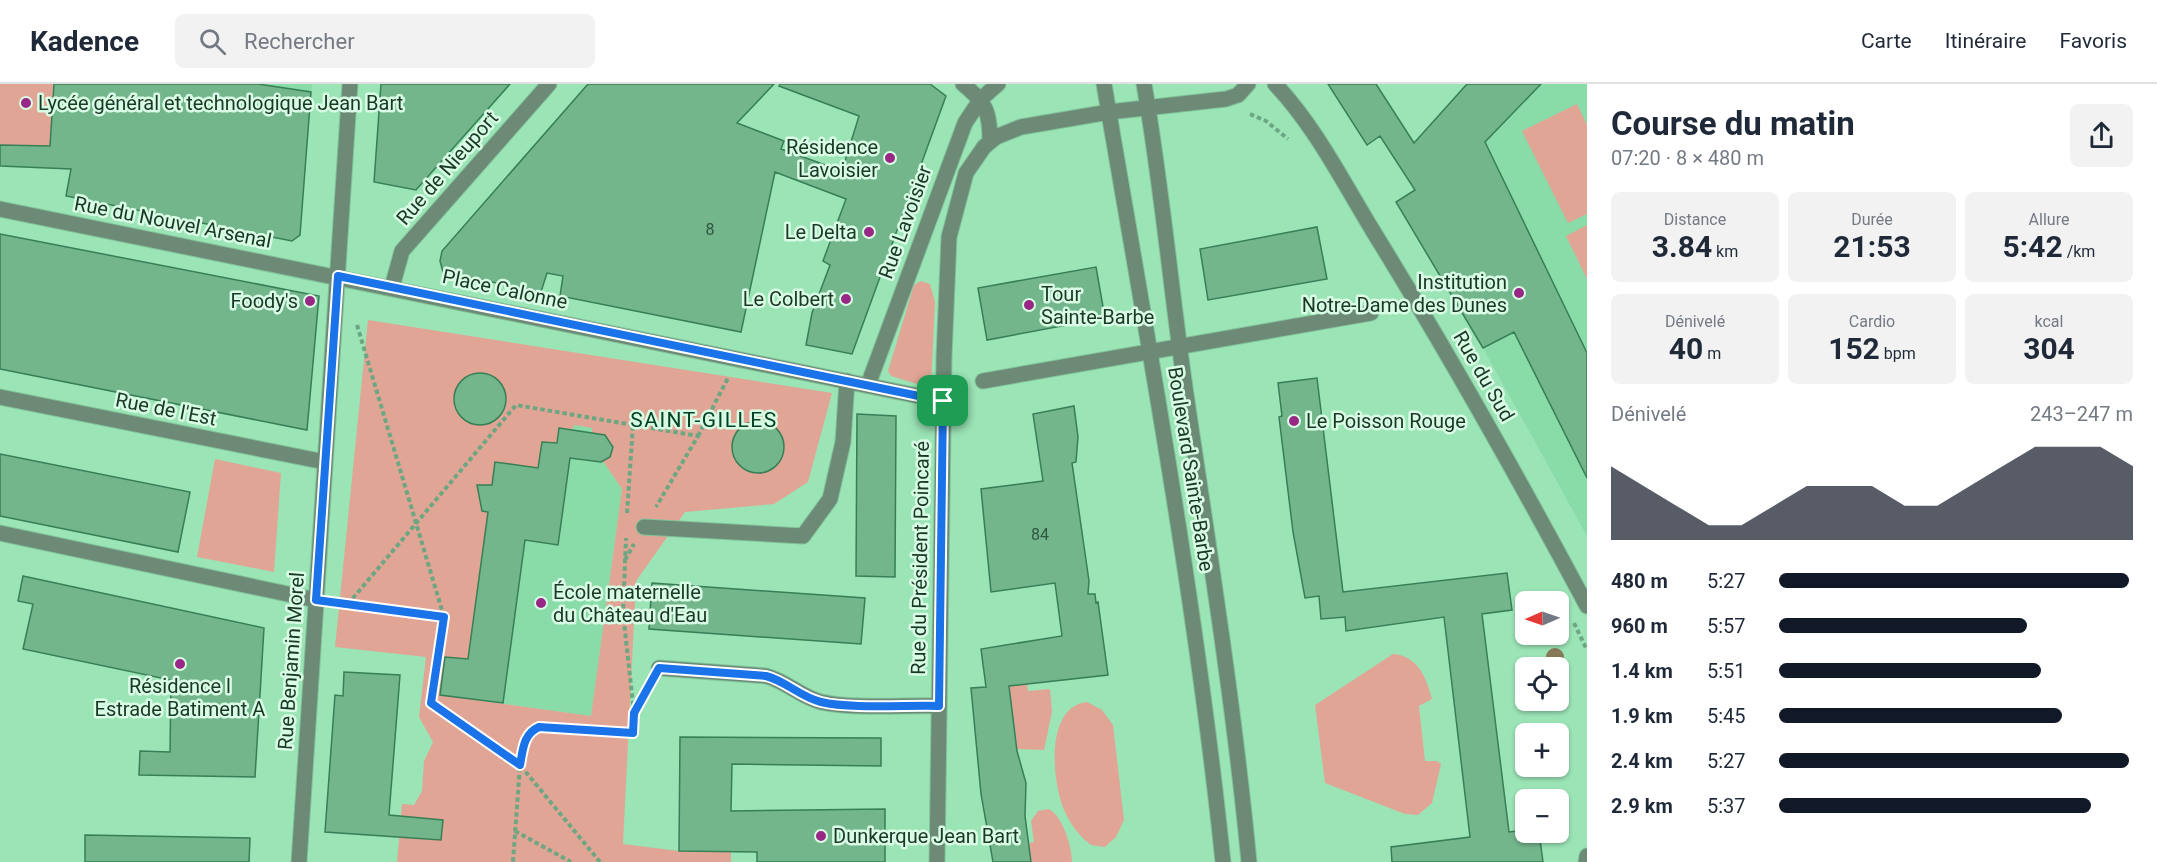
<!DOCTYPE html>
<html lang="fr">
<meta charset="utf-8">
<style>
body{margin:0;font-family:Roboto,sans-serif;background:#f2f2f3;color:#1f2937;height:100vh;display:flex;flex-direction:column;font-size:22px;white-space:nowrap}
*{box-sizing:border-box;margin:0}
p{font-size:20px;color:#747a83}
.icon{flex:none;width:33px;height:33px;fill:none;stroke:currentColor;stroke-width:2;stroke-linecap:round;stroke-linejoin:round}
.map{position:relative;flex:1;overflow:hidden}
.side{display:flex;flex-direction:column;background:#fff;width:570px}
.side>*{flex:none}
.needle{width:39px;rotate:268deg}
.controls{position:absolute;left:1515px;top:507px;display:grid;gap:12px}
.controls a{display:grid;place-items:center;width:54px;height:54px;border-radius:9px;background:#fff;box-shadow:0 2px 4px #0004;font-size:30px}
.pin{position:absolute;display:grid;place-items:center;width:51px;height:51px;color:#fff;margin:-26px;border-radius:12px;box-shadow:0 3px 9px #0006}
.round{display:grid;place-items:center;flex:none;width:63px;height:63px;border-radius:9px;background:#f2f2f3}
.summary{display:flex;align-items:center;justify-content:space-between;height:102px;padding:0 24px}
h1{font-size:33px;font-weight:700;line-height:45px}
.stats{display:grid;grid-template-columns:repeat(3,1fr);gap:9px;height:102px;padding:6px 24px}
.stats div{display:grid;align-content:center;border-radius:9px;background:#f2f2f3;text-align:center}
.stats b{font-size:30px;font-weight:700}
.stats small{font-size:16px;font-weight:400}
.stats p{font-size:16px}
.chart{height:168px;padding:12px 24px}
.chart p{display:flex;justify-content:space-between}
.chart svg{width:100%;height:108px;margin-top:6px;fill:#111827;opacity:.7}
ul{padding:0 24px;list-style:none;font-size:20px}
li{display:grid;grid-template-columns:96px 72px 1fr;align-items:center;height:45px}
li i{height:15px;border-radius:8px;background:#111827}
header{display:flex;align-items:center;gap:36px;box-sizing:border-box;height:84px;padding:0 30px;background:#fff;border-bottom:2px solid #e0e1e3}
header strong{font-size:28px}
nav{display:flex;gap:33px;margin-inline-start:auto;font-size:21px}
.search{width:420px;height:54px;background:#f2f2f3;display:flex;align-items:center;gap:15px;box-sizing:border-box;padding:0 21px;border-radius:9px;color:#747a83;font-size:22px}
main{display:flex;flex:1;min-height:0}
.map>svg:first-child{display:block}
.built{fill:#89dba8}
.green{fill:#e1a595;fill-rule:evenodd}
.building{fill:#73b68c;stroke:#377f56;stroke-width:1.5}
.lines{fill:none;stroke-linecap:round;stroke-linejoin:round}
.minor-casing{stroke:#81c299;stroke-width:17}
.path{stroke:#6da683;stroke-width:4;stroke-dasharray:4.5 3;stroke-linecap:butt}
.minor{stroke:#6d8a76;stroke-width:15}
.tree{fill:#887a58}
.route-casing{stroke:#fff;stroke-width:12}
.route{stroke:#1a73e8;stroke-width:8}
.poi-dot{fill:#992785;stroke:#d8fce4;stroke-width:2}
.labels{text-anchor:middle;stroke-width:5;stroke-linejoin:round;paint-order:stroke}
.number-label{font-size:16px;fill:#305840}
.poi-label{font-size:20px;fill:#1a3826;stroke:#d8fce4;text-anchor:start}
.street-label{font-size:20px;fill:#1a3826;stroke:#d8fce4}
.neighbourhood-label{font-size:21px;letter-spacing:1.5px;fill:#034124;stroke:#d8fce4}
</style>
<header>
<strong>Kadence</strong>
<div class="search"><svg class="icon" aria-label="search" viewBox="0 0 24 24"><circle cx="10" cy="10" r="6"/><path d="M15 15l6 6"/></svg>Rechercher</div>
<nav><a>Carte</a><a>Itinéraire</a><a>Favoris</a></nav>
</header>
<main>
<div class="map">
<svg width="1587" height="778" viewBox="0 0 1587 778">
<rect width="100%" height="100%" fill="#9be4b6"/>
<path class="built" d="M256,0H312L311,8Z
M1541,0H1587V452L1483,264L1396,118L1475,68Z
M574,341L593,344L592,349L609,355L613,363L612,369L603,377L622,405L591,632L440,611L445,573L467,575L488,428L482,427L479,408L495,378L542,358L559,344L573,345Z"/>
<path class="green" d="M0,0H54L51,62L0,64Z
M1577,20L1587,41V130L1568,139L1522,47Z
M1587,141V195L1566,152Z
M921,197L930,200L935,218L931,302L927,303L891,292L888,287L914,201Z
M368,236L832,309L808,398L774,420L685,428L636,497L623,760L679,767L731,768V778H397L402,720L414,721L422,707L424,677L433,658L419,633L426,573L335,563ZM574,341L592,344V349L609,355C615,365 612,371 603,377L622,405L591,632L440,611L445,573L468,575L488,428L482,427L479,408L492,401L495,379L538,384L542,358L557,359L560,344L573,345Z
M215,375L281,389L274,488L197,473Z
M1393,570C1418,572 1426,593 1432,615L1419,622L1425,677H1437L1441,680L1432,719L1418,731L1405,730L1325,699L1315,621Z
M1027,600L1028,607L1050,605L1052,628L1044,666L1017,665L1011,616L1002,602Z
M1087,618L1102,626L1113,641L1124,736L1116,753L1105,763L1091,761C1080,753 1071,741 1065,728C1052,700 1044,623 1087,618Z
M1049,725C1063,733 1072,763 1072,778H1031L1029,759L1034,758L1031,737L1038,727Z"/>
<path class="building" d="M54,0H258L311,8L300,151L292,157L66,112L71,85L0,82V61L50,62Z
M381,0H510L416,106L374,98Z
M588,0H774L737,39L784,57L781,65L842,87L859,32L779,2L780,0H930L946,12L852,270L806,261L812,229L830,181L823,177L846,115L775,88L741,248L560,212L563,192L547,189L541,208L443,188L440,177L442,167Z
M1328,0H1376L1414,59L1467,0H1541L1485,58L1587,269V394L1514,248L1483,264L1396,118L1415,106L1380,52L1367,61Z
M1317,143L1327,195L1208,216L1200,165Z
M0,150L319,212L307,346L0,285Z
M1096,183L1105,234L987,256L978,204Z
M454 315a26 26 0 1 1 52 0a26 26 0 1 1-52 0Z
M1317,294L1343,508L1507,489L1512,526L1482,530L1509,748L1526,746V748H1539L1543,778H1392L1391,763L1470,753L1444,533L1346,547L1345,533L1321,535L1319,512L1305,514L1293,448L1279,333L1282,332L1278,299Z
M1074,322L1078,353L1076,378L1072,379L1089,497L1088,510H1095L1096,519L1098,518L1108,591L1009,602L1017,667L1026,699L1025,732L1031,778H993L981,710L971,604L986,603L981,565L1062,552L1055,499L991,508L981,405L1043,397L1033,330Z
M857,330L896,332L895,493L856,492Z
M732 363a26 26 0 1 1 52 0a26 26 0 1 1-52 0Z
M559,344L605,351L613,363L610,373L601,378L570,374L558,461L525,456L503,619L440,611L445,573L468,575L488,428L482,427L477,401H492L495,378L538,384L542,358L557,359Z
M0,370L190,408L178,468L0,432Z
M23,492L264,544L255,693L139,691L140,667L170,668L171,596L23,565L33,520L18,517Z
M652,499L865,514L861,560L649,545Z
M344,588L400,591L389,731L443,736L441,756L325,748L335,611L343,612Z
M680,653L881,654V682L732,680L731,727L885,725V778H757V768L679,767Z
M85,751L250,754L249,778H85Z"/>
<g class="lines">
<defs>
<path id="minor" d="M963,0C986,19 990,27 990,58
M1104,0C1148,259 1196,517 1223,778
M1144,0C1162,103 1171,207 1186,310C1209,466 1234,621 1249,778
M1275,0C1315,42 1343,98 1373,147C1449,270 1519,395 1587,522
M0,125L943,317
M392,203L402,167L549,0
M983,297L1371,229
M868,301L965,39L981,15L998,0
M0,313L325,378
M644,443L803,452L830,415L843,358L847,297
M0,449L316,516
M659,584L766,592C786,597 801,613 821,618C851,625 906,621 939,622
M299,778L350,0
M937,778L944,273L949,153L966,89L984,63L996,53L1021,43L1109,28L1226,15L1238,11L1248,0
M1586,778L1587,772"/>
</defs>
<use href="#minor" class="minor-casing"/>
<path class="path" d="M1250,30L1266,37L1288,55
M357,241L444,533L431,619L520,681L513,778
M698,352L728,294
M627,429L633,341
M625,476L634,460
M337,519L444,533
M348,520L516,321L698,352L656,423
M1574,539L1587,566
M635,628L649,603
M515,747L571,778
M600,778L520,681C523,666 523,650 539,643L633,649L634,629L623,529L626,454"/>
<use href="#minor" class="minor"/>
</g>
<circle class="tree" cx="1555" cy="573" r="9"/>
<g class="lines">
<defs>
<path id="route" d="M338,192L943,317L939,622C906,621 850,625 821,618C800,613 786,597 766,592L659,584L634,629L633,649L539,643C523,650 523,666 520,681L431,619L444,533L316,516Z"/>
</defs>
<use href="#route" class="route-casing"/>
<use href="#route" class="route"/>
</g>
<g class="poi-dot">
<circle cx="26" cy="19" r="6"/>
<circle cx="890" cy="74" r="6"/>
<circle cx="869" cy="148" r="6"/>
<circle cx="1519" cy="209" r="6"/>
<circle cx="846" cy="215" r="6"/>
<circle cx="310" cy="217" r="6"/>
<circle cx="1029" cy="221" r="6"/>
<circle cx="1294" cy="337" r="6"/>
<circle cx="541" cy="519" r="6"/>
<circle cx="180" cy="580" r="6"/>
<circle cx="821" cy="752" r="6"/>
</g>
<g class="labels">
<g class="number-label">
<text x="710" y="151">8</text>
<text x="1040" y="456">84</text>
</g>
<g class="poi-label">
<text x="38" y="26">Lycée général et technologique Jean Bart</text>
<text x="878" y="70" text-anchor="end">Résidence<tspan x="878" dy="23">Lavoisier</tspan></text>
<text x="857" y="155" text-anchor="end">Le Delta</text>
<text x="1507" y="205" text-anchor="end">Institution<tspan x="1507" dy="23">Notre-Dame des Dunes</tspan></text>
<text x="1041" y="217">Tour<tspan x="1041" dy="23">Sainte-Barbe</tspan></text>
<text x="834" y="222" text-anchor="end">Le Colbert</text>
<text x="298" y="224" text-anchor="end">Foody's</text>
<text x="1306" y="344">Le Poisson Rouge</text>
<text x="553" y="515">École maternelle<tspan x="553" dy="23">du Château d'Eau</tspan></text>
<text x="180" y="609" text-anchor="middle">Résidence l<tspan x="180" dy="23">Estrade Batiment A</tspan></text>
<text x="833" y="759">Dunkerque Jean Bart</text>
</g>
<g class="street-label">
<text transform="translate(447 84) rotate(-49)" y="7">Rue de Nieuport</text>
<text transform="translate(173 138) rotate(11)" y="7">Rue du Nouvel Arsenal</text>
<text transform="translate(905 138) rotate(-70)" y="7">Rue Lavoisier</text>
<text transform="translate(505 205) rotate(12)" y="7">Place Calonne</text>
<text transform="translate(1484 292) rotate(60)" y="7">Rue du Sud</text>
<text transform="translate(166 325) rotate(11)" y="7">Rue de l'Est</text>
<text transform="translate(1191 385) rotate(81)" y="7">Boulevard Sainte-Barbe</text>
<text transform="translate(920 474) rotate(-89)" y="7">Rue du Président Poincaré</text>
<text transform="translate(291 577) rotate(-86)" y="7">Rue Benjamin Morel</text>
</g>
<g class="neighbourhood-label">
<text x="704" y="343">SAINT-GILLES</text>
</g>
</g>
</svg>
<div class="controls">
<a><svg class="needle" viewBox="-14 -14 28 28"><path d="M0-13l5 13h-10z" fill="#e53935"/><path d="M0 13l5-13h-10z" fill="#747a83"/></svg></a>
<a><svg class="icon" aria-label="locate" viewBox="0 0 24 24"><circle cx="12" cy="12" r="6"/><path d="M12 2v4M12 18v4M2 12h4M18 12h4"/></svg></a>
<a>+</a>
<a>−</a>
</div>
<div class="pin" style="left:943px;top:317px;background:#1e9e55"><svg class="icon" aria-label="arrive" viewBox="0 0 24 24"><path d="M6 21V4h12l-3 4 3 4H6"/></svg></div>
</div>
<section class="side">
<div class="summary"><div><h1>Course du matin</h1><p>07:20 · 8 × 480 m</p></div><a class="round"><svg class="icon" aria-label="share" viewBox="0 0 24 24"><path d="M12 15V3M7 8l5-5 5 5M5 13v7h14v-7"/></svg></a></div>
<div class="stats">
<div><p>Distance</p><b>3.84<small> km</small></b></div>
<div><p>Durée</p><b>21:53</b></div>
<div><p>Allure</p><b>5:42<small> /km</small></b></div>
</div>
<div class="stats">
<div><p>Dénivelé</p><b>40<small> m</small></b></div>
<div><p>Cardio</p><b>152<small> bpm</small></b></div>
<div><p>kcal</p><b>304</b></div>
</div>
<div class="chart"><p><span>Dénivelé</span>243–247 m</p>
<svg viewBox="0 0 160 44" preserveAspectRatio="none"><path d="M0 44V14L10 22L20 30L30 38L40 38L50 30L60 22L70 22L80 22L90 30L100 30L110 22L120 14L130 6L140 6L150 6L160 14V44z"/></svg>
</div>
<ul>
<li><b>480 m</b>5:27<i style="width:99%"></i></li>
<li><b>960 m</b>5:57<i style="width:70%"></i></li>
<li><b>1.4 km</b>5:51<i style="width:74%"></i></li>
<li><b>1.9 km</b>5:45<i style="width:80%"></i></li>
<li><b>2.4 km</b>5:27<i style="width:99%"></i></li>
<li><b>2.9 km</b>5:37<i style="width:88%"></i></li>
</ul>
</section>
</main>
